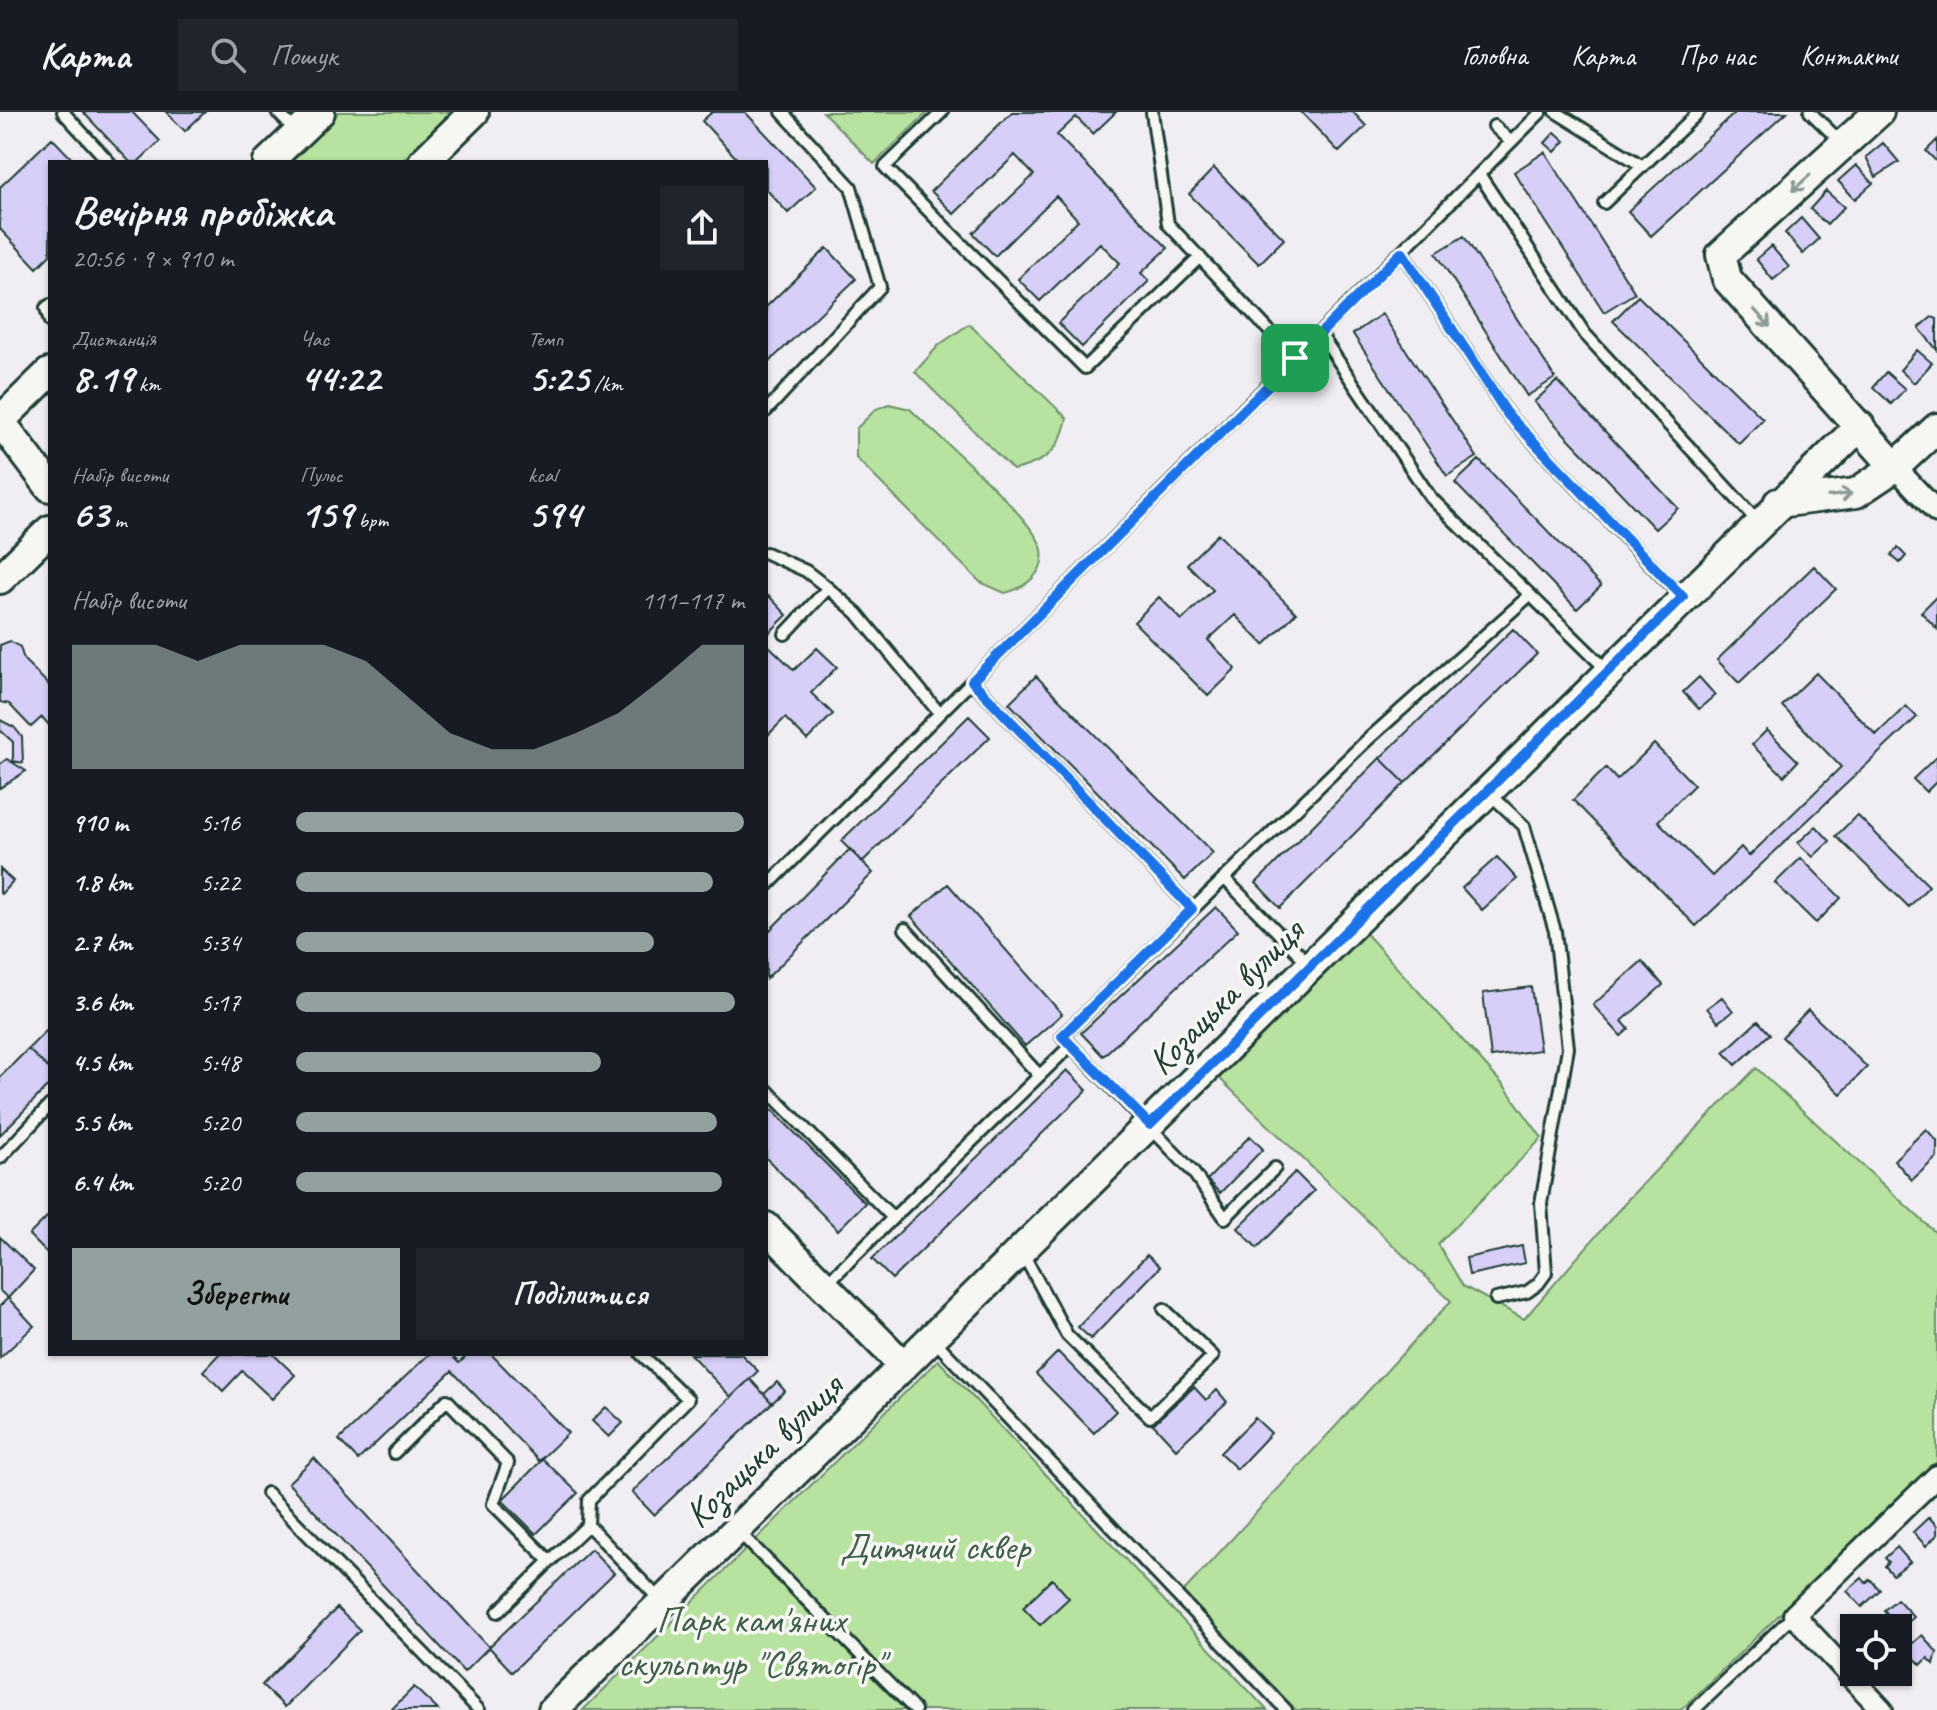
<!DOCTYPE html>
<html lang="uk">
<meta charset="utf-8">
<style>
body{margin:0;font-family:Caveat,sans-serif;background:#20242c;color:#f1f3f6;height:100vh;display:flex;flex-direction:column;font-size:30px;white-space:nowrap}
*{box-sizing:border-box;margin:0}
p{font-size:26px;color:#9ea1a6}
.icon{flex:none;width:44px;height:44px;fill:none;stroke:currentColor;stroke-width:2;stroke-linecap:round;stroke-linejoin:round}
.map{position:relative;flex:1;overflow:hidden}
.panel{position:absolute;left:48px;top:48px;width:720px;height:1196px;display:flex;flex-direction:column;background:#171b24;border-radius:0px;box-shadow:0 2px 6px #0004}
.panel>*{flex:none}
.fabs{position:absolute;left:1840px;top:1502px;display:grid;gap:16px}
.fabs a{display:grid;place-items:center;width:72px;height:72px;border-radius:0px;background:#171b24;box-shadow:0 2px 6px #0004;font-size:40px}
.pin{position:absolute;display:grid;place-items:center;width:68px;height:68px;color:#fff;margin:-34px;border-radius:16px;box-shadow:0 4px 12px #0006}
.round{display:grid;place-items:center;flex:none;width:84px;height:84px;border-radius:0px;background:#20242c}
.summary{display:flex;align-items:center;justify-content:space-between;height:136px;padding:0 24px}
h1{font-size:44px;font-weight:700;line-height:60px}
.stats{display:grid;grid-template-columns:repeat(3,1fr);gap:12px;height:136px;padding:8px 24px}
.stats div{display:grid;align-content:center}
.stats b{font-size:40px;font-weight:700}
.stats small{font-size:22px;font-weight:400}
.stats p{font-size:22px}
.chart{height:224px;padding:16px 24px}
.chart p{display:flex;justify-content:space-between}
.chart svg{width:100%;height:144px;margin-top:8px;fill:#92a19f;opacity:.7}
.cta{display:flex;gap:16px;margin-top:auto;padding:16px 24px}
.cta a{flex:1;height:92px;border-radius:0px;background:#92a19f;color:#111;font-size:32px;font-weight:700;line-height:92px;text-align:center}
.cta a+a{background:#20242c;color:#f1f3f6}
ul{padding:0 24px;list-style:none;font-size:26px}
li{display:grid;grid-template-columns:128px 96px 1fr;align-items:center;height:60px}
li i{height:20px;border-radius:10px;background:#92a19f}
header{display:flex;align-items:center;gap:48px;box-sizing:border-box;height:112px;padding:0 40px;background:#171b24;border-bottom:2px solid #363941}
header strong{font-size:38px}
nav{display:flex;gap:44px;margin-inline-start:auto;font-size:28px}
.search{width:560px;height:72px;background:#20242c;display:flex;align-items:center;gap:20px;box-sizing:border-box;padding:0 28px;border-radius:0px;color:#9ea1a6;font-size:30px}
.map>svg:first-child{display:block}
.green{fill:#b8e29f;stroke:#6c906a;stroke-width:2}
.building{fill:#d7cff8;stroke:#1f3d34;stroke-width:2}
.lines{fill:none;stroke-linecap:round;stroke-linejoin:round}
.lane-casing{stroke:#1f3d34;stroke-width:16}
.street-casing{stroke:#1f3d34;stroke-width:26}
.secondary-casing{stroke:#1f3d34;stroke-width:34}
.lane{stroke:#f6f6f2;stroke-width:10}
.street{stroke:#f6f6f2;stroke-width:20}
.secondary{stroke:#f6f6f2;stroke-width:28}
.oneway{stroke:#8a9a93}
.route-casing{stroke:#fff;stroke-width:16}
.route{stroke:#1a73e8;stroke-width:10}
.labels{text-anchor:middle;stroke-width:7;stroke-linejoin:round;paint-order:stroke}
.street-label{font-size:38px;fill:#1f3d34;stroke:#f6f6f2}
.park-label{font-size:38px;fill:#3e5e49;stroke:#f6f6f2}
</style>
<header>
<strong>Карта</strong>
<div class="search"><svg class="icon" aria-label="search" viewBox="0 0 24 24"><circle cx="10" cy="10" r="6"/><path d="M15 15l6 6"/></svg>Пошук</div>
<nav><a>Головна</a><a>Карта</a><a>Про нас</a><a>Контакти</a></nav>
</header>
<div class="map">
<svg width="1937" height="1598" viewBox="0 0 1937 1598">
<rect width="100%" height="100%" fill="#f0eef3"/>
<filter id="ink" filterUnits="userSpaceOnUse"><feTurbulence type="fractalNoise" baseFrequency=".0125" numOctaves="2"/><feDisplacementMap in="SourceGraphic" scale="16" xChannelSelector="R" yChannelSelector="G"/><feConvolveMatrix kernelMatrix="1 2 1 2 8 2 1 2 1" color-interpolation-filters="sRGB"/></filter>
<g filter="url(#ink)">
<path class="green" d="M338,0H452L401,50H287Z
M823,0H928L874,52Z
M969,212L1067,306C1060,339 1045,351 1013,358L915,260L939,233Z
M889,292L910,297C936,323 1037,408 1042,438C1046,461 1025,476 1005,481L980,470L856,346V317L876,297Z
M1362,817L1505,975L1542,1026L1438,1132L1463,1174L1524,1207L1629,1086L1756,956L1937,1122V1350L1681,1598H1296L1183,1480L1451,1189L1217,964Z
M938,1248L1267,1598H583Z"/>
<path class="building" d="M83,0H132L160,29L138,50H130Z
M166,0H205L185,19Z
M712,0H745L816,75L788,101L766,77V50H740L702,9Z
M1012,0H1116L1093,22L1076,5L1057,23L1168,136L1141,161L1149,169L1082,235L1058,211L1120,151L1100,131L1040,189L1018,167L1078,108L1056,84L995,144L973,121L1034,63L1015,43L954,102L931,79Z
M1301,0H1353L1366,14L1339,40Z
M1736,0H1787L1651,124L1628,99Z
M1555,20L1565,29L1555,40L1545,31Z
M52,26L75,50H50V143L37,156L0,117V75Z
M1937,28V50L1926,39Z
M1883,31L1899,50L1876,65L1866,45Z
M1545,40L1635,181L1604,200L1514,60Z
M1545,40L1635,181L1604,200L1514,60Z
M1856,53L1873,71L1855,87L1838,69Z
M1214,56L1284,127L1259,152L1189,82Z
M1826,79L1844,95L1827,113L1810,97Z
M1801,106L1819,127L1803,142L1785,121Z
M1464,124L1555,266L1527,284L1436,141Z
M1464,124L1555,266L1527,284L1436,141Z
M1771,134L1789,155L1773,168L1756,147Z
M827,136L856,167L766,253V195Z
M1638,184L1763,307L1739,332L1613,209Z
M1638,184L1763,307L1739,332L1613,209Z
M1382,202L1477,345L1447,364L1353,222Z
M1382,202L1477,345L1447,364L1353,222Z
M1932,205L1937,207V238L1919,216Z
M1917,238L1932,251L1914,271L1900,258Z
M1886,260L1905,277L1891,292L1873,275Z
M1557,269L1678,396L1655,417L1534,290Z
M1557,269L1678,396L1655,417L1534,290Z
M1479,348L1601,474L1577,497L1455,371Z
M1479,348L1601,474L1577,497L1455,371Z
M1218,422L1296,501L1264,533L1235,503L1208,528L1236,557L1208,584L1134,510L1159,485L1182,508L1213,478L1187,452Z
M1898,436L1906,444L1900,451L1891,443Z
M1814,454L1836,477L1739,571L1717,548Z
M769,484L787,503L766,524V487Z
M1937,484V517L1921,500Z
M1513,517L1537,542L1405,671L1380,646Z
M10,529L20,535L24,548L50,574V614L42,605L31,615L9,592L0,590V533Z
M766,531L794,558L817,536L837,555L811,581L833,602L807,628L785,606L766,625Z
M1816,561L1876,623L1906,594L1917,605L1696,814L1573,688L1606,656L1617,668L1654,632L1694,673L1658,709L1712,764L1741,735L1749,744L1841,655L1782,594Z
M1036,564L1213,741L1185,768L1009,591Z
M1699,565L1715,583L1699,597L1683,580Z
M969,604L990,625L862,750L841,729Z
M0,608L14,615L22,625L23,651L13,649V630L0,618Z
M1767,618L1798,649L1784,664L1752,633Z
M1937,644V669L1926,680L1913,667Z
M1380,646L1405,671L1280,796L1256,771Z
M7,647L26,659L0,676V652Z
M1857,703L1929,774L1909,795L1836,724Z
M1816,714L1830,729L1813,745L1798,731Z
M850,737L873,761L766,867V822Z
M1497,745L1517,767L1482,798L1462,776Z
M1801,746L1841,786L1816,811L1775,771Z
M0,757L13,769L1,782L0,781Z
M948,772L1062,902L1025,934L911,804Z
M1216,795L1238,818L1103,944L1081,921Z
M1642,849L1663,873L1622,909L1629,917L1621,924L1593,893Z
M1531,875L1540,938L1491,945L1483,881Z
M1722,885L1733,899L1718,910L1707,896Z
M1808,898L1867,955L1841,982L1782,925Z
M1758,909L1770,922L1736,953L1724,940Z
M50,915V958L28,937Z
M28,937L50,958V972L0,1023V965Z
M1067,958L1087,978L892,1167L872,1147Z
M766,992L865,1091L838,1118L766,1046Z
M1926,1017L1937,1029V1045L1912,1068L1894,1048Z
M1250,1024L1263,1037L1220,1081L1207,1068Z
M1295,1060L1314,1079L1257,1136L1238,1116Z
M50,1102V1144L29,1123Z
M0,1125L34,1158L8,1186L0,1179Z
M1522,1134L1525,1151L1469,1163L1466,1146Z
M1147,1143L1160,1155L1091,1227L1078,1215Z
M8,1186L34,1214L0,1246V1194Z
M1058,1240L1116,1299L1094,1321L1036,1262Z
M219,1242H273L295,1263L272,1287L242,1259L223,1279L203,1259Z
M429,1242H450L459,1251L469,1242H491L568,1321L539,1349L452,1259L358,1348L339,1328Z
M690,1242H741L758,1259L731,1285Z
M750,1267L772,1291L654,1403L632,1380Z
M777,1270L785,1279L772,1291L764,1282Z
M1194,1275L1206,1288L1217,1278L1227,1290L1176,1337L1153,1312Z
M606,1295L623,1311L609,1325L592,1309Z
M1255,1306L1271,1321L1237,1357L1220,1341Z
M314,1346L489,1535L464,1560L288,1371Z
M543,1347L578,1381L536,1422L502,1388Z
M1929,1405L1937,1414V1423L1926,1434L1913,1420Z
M1897,1435L1910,1450L1893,1463L1885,1454L1889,1450L1885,1446Z
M591,1437L614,1461L512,1560L489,1535Z
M1862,1466L1866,1471L1870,1467L1880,1478L1862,1495L1847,1479Z
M1052,1467L1069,1486L1040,1513L1023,1495Z
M1897,1487L1914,1505L1898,1519L1887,1508L1890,1505L1884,1498Z
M337,1496L360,1518L285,1595L262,1573Z
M1922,1523L1937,1540L1934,1552L1928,1546L1921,1553L1906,1537Z
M414,1575L438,1598H391Z"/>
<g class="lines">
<defs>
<path id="lane" d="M63,0L109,50
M277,0L297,20
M942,0L885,55L1085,256L1200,145
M1152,0L1168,112L1295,246
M1556,0L1641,53
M1810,0L1843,32
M1494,14L1511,30
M1479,62L1585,222L1759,411
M1604,91L1699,0
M1402,140L1508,303L1682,485
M50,193L46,196L50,210
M1320,222L1431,386L1608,559
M766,299L880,175L851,75L782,0
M766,441L806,459L828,476L785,522
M828,476L857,501L940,602
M972,569L1192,797
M1488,680L1524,714L1555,819L1568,936L1541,1091L1546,1161L1538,1172L1527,1180L1496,1187
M1224,766L1310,853
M766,775L1541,0
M905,817L1039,963
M1071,933L1062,924L1365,630L1530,483
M766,977L893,1106L1071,933L1193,1060L1225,1106L1275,1056
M0,1046L50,993
M1022,1140L1067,1223L1150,1305L1213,1244L1164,1197
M826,1172L893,1106
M932,1226L1286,1598
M641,1242L688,1287L589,1388L588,1413L662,1490
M394,1341L447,1288L508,1351L493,1392L550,1449L588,1413
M267,1381L479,1598
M738,1419L915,1598
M498,1500L550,1449
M1694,1598L1794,1503"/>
<path id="street" d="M1895,355L1937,400
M1882,1598L1794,1503L1937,1364"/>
<path id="secondary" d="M1879,0L1721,143L1727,167L1895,355
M268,50L320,0
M423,50L474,0
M50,261H49L0,309L50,375
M1778,391L1856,381L1895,355L1937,316
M0,467L50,418
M766,1115L903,1253
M553,1598L1860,314"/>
</defs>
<use href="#lane" class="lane-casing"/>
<use href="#street" class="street-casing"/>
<use href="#secondary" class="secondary-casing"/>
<use href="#lane" class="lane"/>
<use href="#street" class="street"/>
<use href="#secondary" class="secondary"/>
</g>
<defs><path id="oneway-shaft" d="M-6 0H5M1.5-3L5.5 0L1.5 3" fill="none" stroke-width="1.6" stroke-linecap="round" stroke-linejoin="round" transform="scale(2)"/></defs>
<g class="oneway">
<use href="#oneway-shaft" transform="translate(1801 71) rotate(138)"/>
<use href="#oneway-shaft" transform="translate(1762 206) rotate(48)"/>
<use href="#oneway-shaft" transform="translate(1840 383) rotate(-7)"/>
</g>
</g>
<g class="lines" filter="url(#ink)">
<defs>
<path id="route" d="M1402,140L1508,303L1683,485L1150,1013L1062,924L1192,797L972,569Z"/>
</defs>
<use href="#route" class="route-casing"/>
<use href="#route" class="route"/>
</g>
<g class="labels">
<g class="street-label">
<text transform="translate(1225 884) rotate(-45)" y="13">Козацька вулиця</text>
<text transform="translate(763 1338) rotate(-44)" y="13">Козацька вулиця</text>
</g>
<g class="park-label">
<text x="935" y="1447">Дитячий сквер</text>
<text x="751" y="1520">Парк кам'яних<tspan x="751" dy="44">скульптур "Святогір"</tspan></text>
</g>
</g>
</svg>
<div class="fabs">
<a><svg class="icon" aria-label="locate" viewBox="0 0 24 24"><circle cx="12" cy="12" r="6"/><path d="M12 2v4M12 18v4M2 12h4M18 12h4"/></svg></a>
</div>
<div class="pin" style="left:1295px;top:246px;background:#1e9e55"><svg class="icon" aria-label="arrive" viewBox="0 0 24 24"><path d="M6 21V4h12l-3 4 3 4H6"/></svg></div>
<section class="panel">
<div class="summary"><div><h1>Вечірня пробіжка</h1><p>20:56 · 9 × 910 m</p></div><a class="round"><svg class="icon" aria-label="share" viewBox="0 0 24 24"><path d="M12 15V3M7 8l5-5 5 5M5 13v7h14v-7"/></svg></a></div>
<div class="stats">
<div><p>Дистанція</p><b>8.19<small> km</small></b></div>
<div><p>Час</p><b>44:22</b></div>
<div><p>Темп</p><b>5:25<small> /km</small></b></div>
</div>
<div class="stats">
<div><p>Набір висоти</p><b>63<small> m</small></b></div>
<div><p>Пульс</p><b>159<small> bpm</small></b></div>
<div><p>kcal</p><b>594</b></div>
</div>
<div class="chart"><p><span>Набір висоти</span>111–117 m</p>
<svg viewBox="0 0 160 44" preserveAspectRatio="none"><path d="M0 44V6L10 6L20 6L30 11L40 6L50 6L60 6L70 11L80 22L90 33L100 38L110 38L120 33L130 27L140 17L150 6L160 6V44z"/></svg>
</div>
<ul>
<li><b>910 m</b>5:16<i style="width:100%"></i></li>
<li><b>1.8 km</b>5:22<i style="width:93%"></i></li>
<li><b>2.7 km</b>5:34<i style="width:80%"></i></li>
<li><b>3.6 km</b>5:17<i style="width:98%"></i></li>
<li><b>4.5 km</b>5:48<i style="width:68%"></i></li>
<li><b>5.5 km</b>5:20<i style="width:94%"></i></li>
<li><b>6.4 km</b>5:20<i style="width:95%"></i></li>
</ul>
<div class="cta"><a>Зберегти</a><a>Поділитися</a></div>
</section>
</div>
